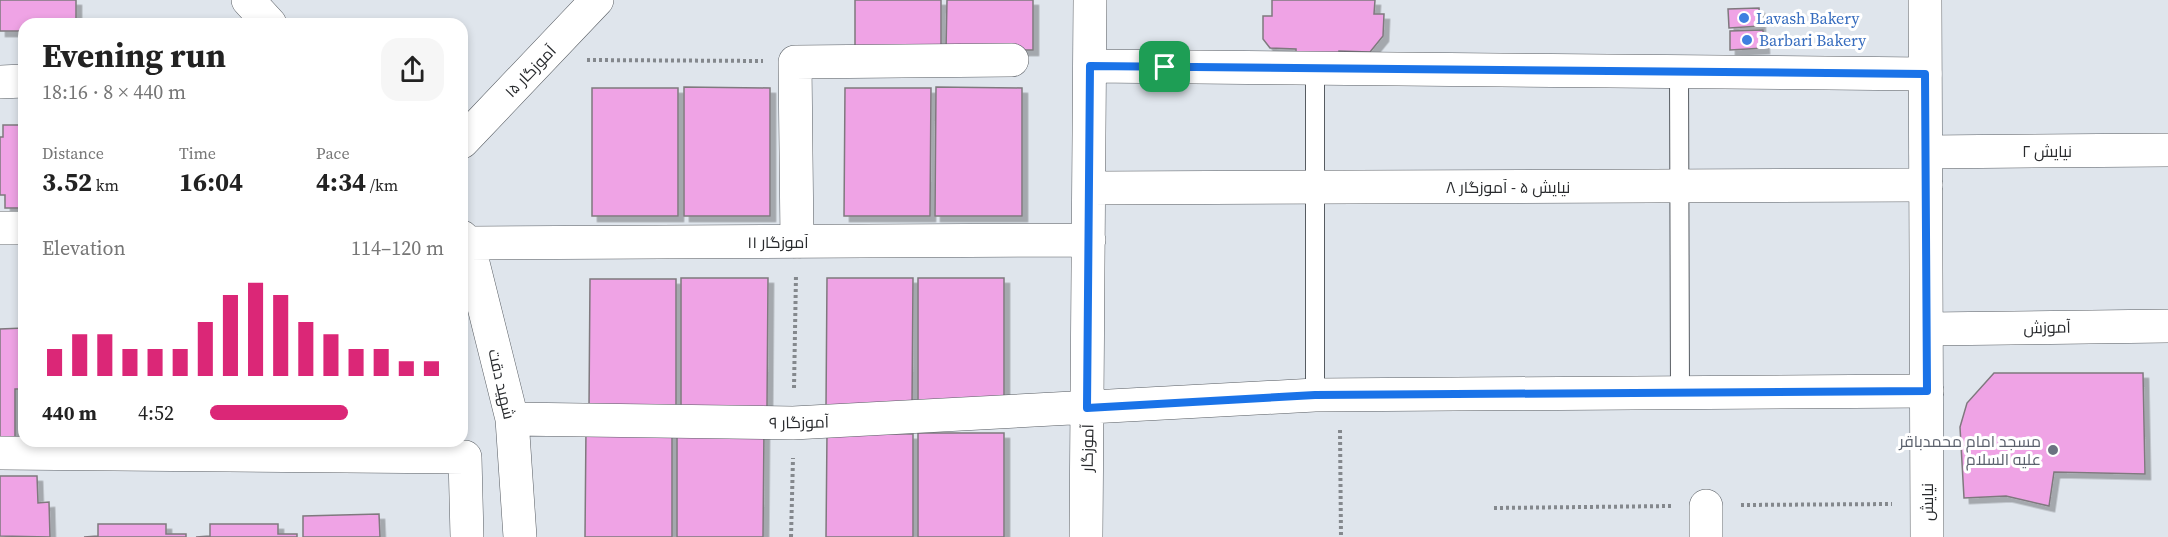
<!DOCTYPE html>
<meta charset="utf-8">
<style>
body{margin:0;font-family:"Source Serif 4",Cairo,serif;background:#f6f6f6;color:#222;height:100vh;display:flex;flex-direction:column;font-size:22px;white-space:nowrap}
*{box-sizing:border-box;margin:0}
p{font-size:20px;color:#767676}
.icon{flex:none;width:33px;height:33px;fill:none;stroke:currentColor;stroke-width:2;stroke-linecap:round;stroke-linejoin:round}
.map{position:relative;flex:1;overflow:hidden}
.details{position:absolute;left:18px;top:18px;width:450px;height:429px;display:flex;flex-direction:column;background:#fff;border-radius:18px;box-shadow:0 3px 9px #0003}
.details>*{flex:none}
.pin{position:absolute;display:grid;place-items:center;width:51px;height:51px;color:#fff;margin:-26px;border-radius:12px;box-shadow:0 3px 9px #0006}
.round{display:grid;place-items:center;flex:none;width:63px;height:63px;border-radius:18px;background:#f6f6f6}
.summary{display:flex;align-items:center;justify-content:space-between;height:102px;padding:0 24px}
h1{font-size:33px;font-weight:700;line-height:45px}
.stats{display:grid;grid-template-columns:repeat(3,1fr);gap:9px;height:102px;padding:6px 24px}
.stats div{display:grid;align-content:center}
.stats b{font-size:26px;font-weight:700}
.stats small{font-size:16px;font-weight:400}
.stats p{font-size:16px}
.chart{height:168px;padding:12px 24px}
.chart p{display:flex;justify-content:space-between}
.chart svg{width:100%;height:108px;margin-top:6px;stroke:#db2777;stroke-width:6}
ul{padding:0 24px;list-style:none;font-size:20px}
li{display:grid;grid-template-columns:96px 72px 1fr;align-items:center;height:45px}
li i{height:15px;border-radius:8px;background:#db2777}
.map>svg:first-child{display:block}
.building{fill:#efa3e5;stroke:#7f797e;stroke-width:1.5;filter:url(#shadow)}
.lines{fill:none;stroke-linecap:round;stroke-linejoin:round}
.service-casing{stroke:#575c62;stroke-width:20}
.minor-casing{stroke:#575c62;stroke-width:34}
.tertiary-casing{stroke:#575c62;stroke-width:34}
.path{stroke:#84888d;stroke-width:4;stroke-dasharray:3 3;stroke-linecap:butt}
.service{stroke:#fff;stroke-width:18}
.minor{stroke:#fff;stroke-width:33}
.tertiary{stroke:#fff;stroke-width:33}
.route-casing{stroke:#fff;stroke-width:12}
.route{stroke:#1a73e8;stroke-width:8}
.shop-dot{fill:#3f7fe0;stroke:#fff;stroke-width:2}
.worship-dot{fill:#6b7280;stroke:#fff;stroke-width:2}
.labels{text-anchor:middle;stroke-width:6;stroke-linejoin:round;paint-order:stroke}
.shop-label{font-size:16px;fill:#366cbe;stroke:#fff;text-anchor:start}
.street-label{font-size:16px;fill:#292b2e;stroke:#fff}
.worship-label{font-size:16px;fill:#5b616d;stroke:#fff;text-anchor:end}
</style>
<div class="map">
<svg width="2168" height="537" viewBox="0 0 2168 537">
<defs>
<filter id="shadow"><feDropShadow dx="5.5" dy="5.5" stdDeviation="0" flood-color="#0004"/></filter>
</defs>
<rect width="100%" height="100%" fill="#dfe5ec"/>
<path class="building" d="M0,0H76V21H62L61,24H24V31H0Z
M855,0H941V50H855Z
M947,0H1033V50H946Z
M1272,0H1375L1374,14H1384L1383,36L1370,52L1339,51V58L1296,56V49L1270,48L1263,39V16H1272Z
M1759,8L1760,26L1729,28L1728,9Z
M1763,30L1764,48L1730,50V31Z
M684,87L770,88V216H684Z
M936,87L1022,88V216H935Z
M592,88H678V216H592Z
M845,88H931L930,216H844Z
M3,125H24V208H5V195H0V137H3Z
M681,278H768L767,407L681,406Z
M827,278H913L912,407L826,406Z
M918,278H1004V406H918Z
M590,279H676V407H589Z
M24,328V389H15V448H0V329Z
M1994,373H2143L2145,474L2054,472L2049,506L2006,496L1964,498L1960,427L1967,403Z
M677,427L764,428L763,537H677Z
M586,428H672V537H585Z
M827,433L913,434V537H826Z
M918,433H1004V537H918Z
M0,476H37L38,503L49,502L50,537L0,536Z
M379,514L380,537H303V516Z
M98,524H166V534H186V537H84L98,536Z
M210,524H278V534H297V537H196L210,536Z"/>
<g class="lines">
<defs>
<path id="service" d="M1315,68V395
M1679,71L1680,392"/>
<path id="minor" d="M248,0L270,24
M1090,66L1925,74
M0,82L24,81
M462,142L597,0
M1926,152L2168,150
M1089,188L1926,185
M0,228H24
M462,237L468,243L512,419L520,537
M797,242L795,62L1012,60
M468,243L1089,240
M1927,329L2168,326
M512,419L793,423L1315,395L1927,391
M0,453L465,457L467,537
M1086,537L1090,0
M1706,537V506"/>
<path id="tertiary" d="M1925,0L1927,537"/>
</defs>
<use href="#service" class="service-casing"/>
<use href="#minor" class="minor-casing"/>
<use href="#tertiary" class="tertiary-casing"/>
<path class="path" d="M587,60L763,61
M794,388L796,275
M1340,430L1341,537
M1741,505L1892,504
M1494,508L1673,506
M791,537L793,458"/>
<use href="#service" class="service"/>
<use href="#minor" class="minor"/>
<use href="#tertiary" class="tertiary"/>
</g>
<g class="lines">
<defs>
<path id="route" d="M1090,66L1925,74L1927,391L1315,395L1087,408Z"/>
</defs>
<use href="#route" class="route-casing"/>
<use href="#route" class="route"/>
</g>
<g class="shop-dot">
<circle cx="1744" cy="18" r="6"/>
<circle cx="1747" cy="40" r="6"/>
</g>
<circle class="worship-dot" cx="2053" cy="450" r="6"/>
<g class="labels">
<g class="shop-label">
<text x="1756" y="24">Lavash Bakery</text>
<text x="1759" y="46">Barbari Bakery</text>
</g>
<g class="street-label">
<text transform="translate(530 71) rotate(-46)" y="6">آموزگار ۱۵</text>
<text x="2047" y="157">نیایش ۲</text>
<text x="1508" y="193">نیایش ۵ - آموزگار ۸</text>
<text x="778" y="248">آموزگار ۱۱</text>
<text transform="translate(2047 327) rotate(-1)" y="6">آموزش</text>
<text transform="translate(502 384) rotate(77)" y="6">شهید دقت</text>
<text transform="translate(799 422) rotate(-1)" y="6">آموزگار ۹</text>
<text transform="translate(1087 448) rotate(-89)" y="6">آموزگار</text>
<text transform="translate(1927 502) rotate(-90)" y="6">نیایش</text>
</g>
<g class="worship-label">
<text x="2041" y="447">مسجد امام محمدباقر<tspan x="2041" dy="18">علیه السلام</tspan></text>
</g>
</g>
</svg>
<div class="pin" style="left:1165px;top:67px;background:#1e9e55"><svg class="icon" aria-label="arrive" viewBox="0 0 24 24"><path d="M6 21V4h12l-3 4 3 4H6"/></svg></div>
<section class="details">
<div class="summary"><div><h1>Evening run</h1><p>18:16 · 8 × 440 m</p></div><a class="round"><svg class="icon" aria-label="share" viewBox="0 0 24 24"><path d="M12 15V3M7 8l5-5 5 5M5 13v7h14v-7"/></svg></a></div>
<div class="stats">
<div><p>Distance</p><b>3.52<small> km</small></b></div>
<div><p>Time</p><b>16:04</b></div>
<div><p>Pace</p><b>4:34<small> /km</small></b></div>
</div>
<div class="chart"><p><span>Elevation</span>114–120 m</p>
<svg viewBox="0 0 160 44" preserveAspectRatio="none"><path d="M5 44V33M15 44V27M25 44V27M35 44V33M45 44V33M55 44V33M65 44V22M75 44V11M85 44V6M95 44V11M105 44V22M115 44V27M125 44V33M135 44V33M145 44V38M155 44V38"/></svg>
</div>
<ul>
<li><b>440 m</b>4:52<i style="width:59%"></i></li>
</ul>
</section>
</div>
